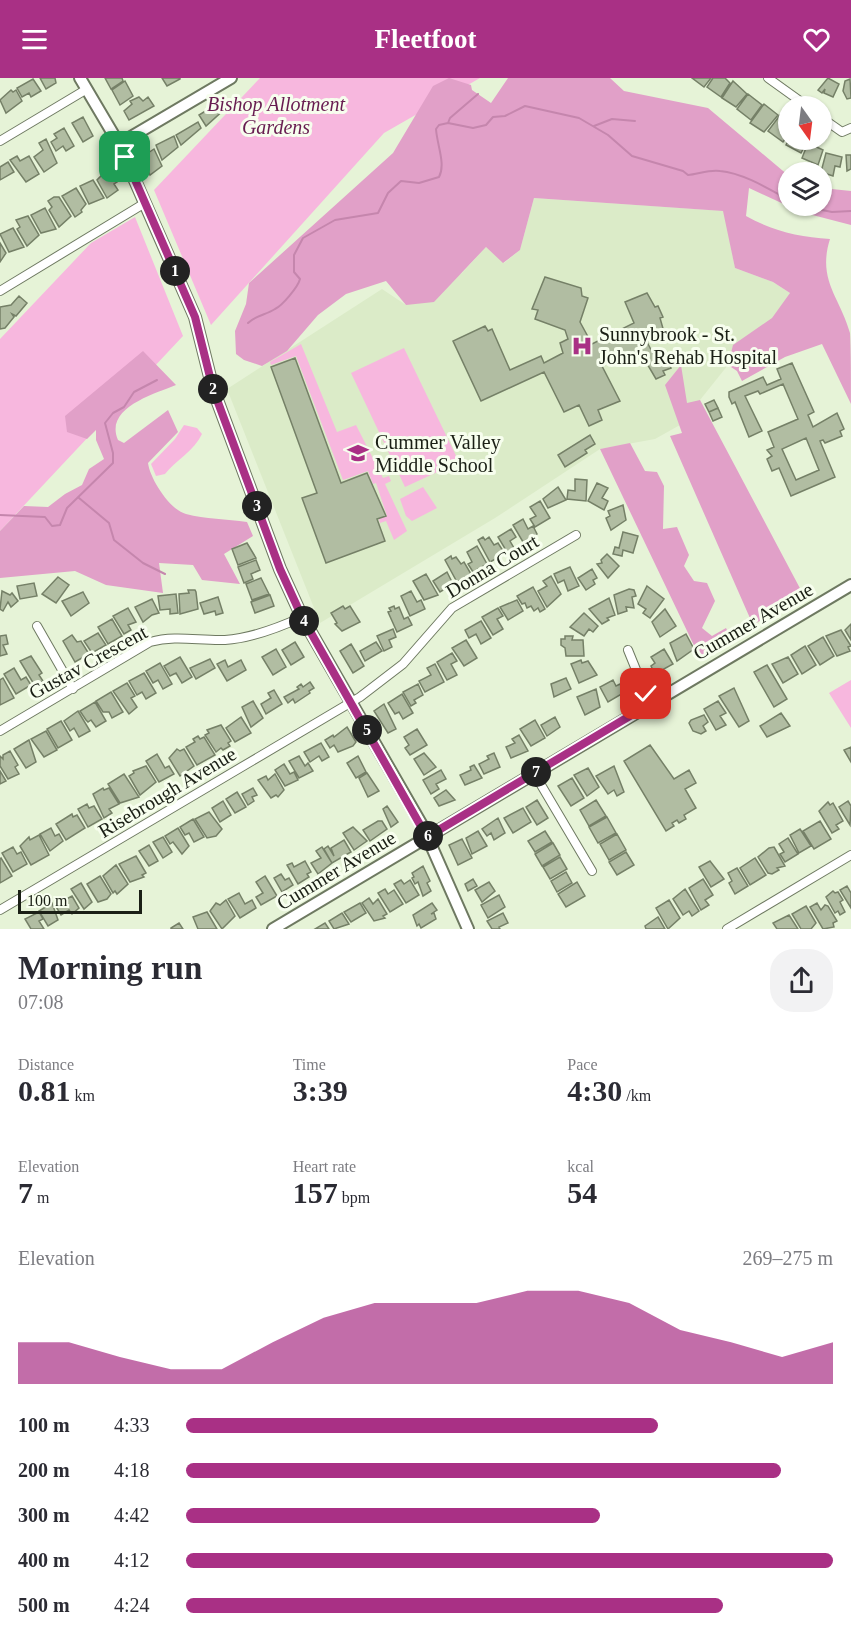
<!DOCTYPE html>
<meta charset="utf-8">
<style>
body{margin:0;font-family:Georgia,serif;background:#f2f2f3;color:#2b2b33;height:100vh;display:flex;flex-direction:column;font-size:22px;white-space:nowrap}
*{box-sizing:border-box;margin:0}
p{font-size:20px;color:#7c7c81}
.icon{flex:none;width:33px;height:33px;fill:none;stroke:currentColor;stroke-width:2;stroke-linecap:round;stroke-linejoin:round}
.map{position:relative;height:851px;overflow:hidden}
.panel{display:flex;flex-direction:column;background:#fff;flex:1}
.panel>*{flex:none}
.needle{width:39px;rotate:166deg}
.fabs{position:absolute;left:778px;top:18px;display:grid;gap:12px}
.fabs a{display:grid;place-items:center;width:54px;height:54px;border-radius:50%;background:#fff;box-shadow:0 2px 4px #0004;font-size:30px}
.scale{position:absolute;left:18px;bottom:15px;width:124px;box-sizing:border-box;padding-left:6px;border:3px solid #1a1f15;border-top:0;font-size:16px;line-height:21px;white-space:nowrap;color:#1a1f15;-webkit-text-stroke:4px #f7feee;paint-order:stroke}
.pin{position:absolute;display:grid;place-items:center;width:51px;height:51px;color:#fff;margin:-26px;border-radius:12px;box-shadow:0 3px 9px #0006}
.km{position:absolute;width:30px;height:30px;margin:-15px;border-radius:50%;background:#222;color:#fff;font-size:16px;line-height:30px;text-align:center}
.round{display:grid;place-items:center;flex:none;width:63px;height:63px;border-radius:24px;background:#f2f2f3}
.overview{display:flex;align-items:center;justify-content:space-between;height:102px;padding:0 18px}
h1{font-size:33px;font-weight:600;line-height:45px}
.stats{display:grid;grid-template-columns:repeat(3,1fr);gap:9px;height:102px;padding:6px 18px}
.stats div{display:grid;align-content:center}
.stats b{font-size:30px;font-weight:600}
.stats small{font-size:16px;font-weight:400}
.stats p{font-size:16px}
.chart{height:168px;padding:12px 18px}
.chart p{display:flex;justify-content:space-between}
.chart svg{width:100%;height:108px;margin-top:6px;fill:#a93085;opacity:.7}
ul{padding:0 18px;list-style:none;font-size:20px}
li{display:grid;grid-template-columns:96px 72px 1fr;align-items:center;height:45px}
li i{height:15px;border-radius:8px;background:#a93085}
header{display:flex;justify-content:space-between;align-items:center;height:78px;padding:0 18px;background:#a93085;color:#fff;font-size:27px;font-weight:600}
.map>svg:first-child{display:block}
.built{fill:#dbebc8}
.green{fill:#f7b7de}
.forest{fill:#e1a0c8}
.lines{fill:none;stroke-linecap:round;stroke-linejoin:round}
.stream{stroke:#c586ad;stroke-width:2}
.building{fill:#b1bda2;stroke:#758067;stroke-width:1.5;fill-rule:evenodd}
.street-casing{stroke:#6e7961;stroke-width:10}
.secondary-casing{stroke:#6e7961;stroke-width:14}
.street{stroke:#fff;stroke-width:8}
.secondary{stroke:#fff;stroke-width:10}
.route-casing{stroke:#fff;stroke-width:12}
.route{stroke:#a93085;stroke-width:8}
.labels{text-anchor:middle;stroke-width:6;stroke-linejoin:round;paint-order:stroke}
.park-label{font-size:20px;font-style:italic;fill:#671c50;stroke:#f7feee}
.poi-label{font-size:20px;fill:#1a1f15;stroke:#f7feee;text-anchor:start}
.street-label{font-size:20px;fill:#1a1f15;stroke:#f7feee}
</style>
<header><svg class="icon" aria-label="menu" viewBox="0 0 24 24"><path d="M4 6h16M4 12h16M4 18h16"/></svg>Fleetfoot<svg class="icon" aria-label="heart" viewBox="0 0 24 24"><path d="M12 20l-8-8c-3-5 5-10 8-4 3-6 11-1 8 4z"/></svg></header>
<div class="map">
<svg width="851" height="851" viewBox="0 0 851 851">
<rect width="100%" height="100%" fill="#e6f3d7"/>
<path class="built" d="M534,120L724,133L735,190L773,204L790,215L780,249L728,287L700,322L705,333L655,361L600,371L495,440L320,545L227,311L382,211L406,227L462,195L486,169L504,185L520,172Z"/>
<path class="green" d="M260,0H480L384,55L211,247L154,112Z
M135,139L183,258L0,453V261L91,165Z
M301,266L337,354L356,347L383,400L389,398L391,403L385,406L407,453L394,462L386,443L380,445L379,441L387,438L376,405L373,406L368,393L343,402L296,278L271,287L270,284Z
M404,270L459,384L405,409L351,295Z
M184,347L197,350L202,356C194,373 176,382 165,396L156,398L151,386L175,361Z
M423,409L437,430L412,443L406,438L400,421Z
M851,602V650L829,615Z"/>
<path class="forest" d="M449,0L471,7L472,12L491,25L508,0H610L624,13L708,30L789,98V128H822V110L851,113V147L801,134L749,110L746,138C773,153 799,159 830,161C817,202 840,219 850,255C851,273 851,306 851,326L822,266L785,279L742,303L737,293L728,287L733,267L772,240L790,215L773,204L735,190L723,133L534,120L520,172L503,185L486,169L434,224L406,227L386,203L346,216L318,237L287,273L262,288L244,282L236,276L235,253L246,226L249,205L393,75L433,8Z
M143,273L176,307C154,316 104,330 118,362L124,365L168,332L178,354L148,385C150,401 170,432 186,436C205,441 227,441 247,444L253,458L224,476L240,506L202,502L193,487L159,485L163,515L106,507L75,493L0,500V453L24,428L48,429L65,416L82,407L89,391L104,381L96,362V352L87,361L67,354L65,338Z
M681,287L687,325L700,322L803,516L753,547L670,358L682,355L665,307Z
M630,365L645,393L657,394L664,408L663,451L677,449L689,477L684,488L694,503L707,505L715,523L702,550L712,558L726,550L731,561L700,580L600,371Z"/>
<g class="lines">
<path class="stream" d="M448,45L450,40L478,16
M594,48L612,41L635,43
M802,128L832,134L851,133
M248,245C256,237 266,237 275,231C282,228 298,209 300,201L294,194V177L303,160L335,142L378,135L388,115L401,103L419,105L439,99C446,86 437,67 436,51L439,47L448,45L473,50L486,47L493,39L505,38L525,28L579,40L608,57L632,78L683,93L688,97C698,96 711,91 720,93C743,95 769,111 789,122
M79,420L109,445L114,462L143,485L165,496
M0,437L45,439L52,448L60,447L67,430L113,385V375L105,345L113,335L124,329L134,314L157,302"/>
</g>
<path class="building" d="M40,0H55L56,5L46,11Z
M105,0H122L123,3L111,11Z
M162,0H180V1L167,8Z
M692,0H711L704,9Z
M713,0H725L730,5L721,19L707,9Z
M828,0L839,6L833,19L824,15L825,11L822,15L818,12Z
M33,1L41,13L31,19L29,15L22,19L17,10Z
M850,1L851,20L847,21L843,13L845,3Z
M125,3L133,18L120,27L112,12Z
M733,3L747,16L736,29L722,20Z
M11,12L13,14L16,12L22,23L6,35L0,22Z
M748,16L762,27L751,42L737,31Z
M139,19L143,23L148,19L154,28L129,42L124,33L132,26L130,23Z
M223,22L227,29L206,48L199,37Z
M764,26L778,37L764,54L750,45Z
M781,36L789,44V56L783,64L768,53Z
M83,39L93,58L83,64L72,45Z
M198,44L201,50L181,67L176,57Z
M64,50L74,68L66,73L63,68L56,73L51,64L57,60L54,56Z
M174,58L178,69L162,82L156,67Z
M46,61L57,85L44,94L34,79L43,72L39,65Z
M789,61V62H808L801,75L786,67Z
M808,65L823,72L818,87L802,80Z
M154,71L162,88L150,97L142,79Z
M826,75L842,79L840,89L835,88L833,98L821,94Z
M846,77H851V91L847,93Z
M17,78L20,83L29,78L39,96L26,104L10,82Z
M8,84L14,94L0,102V89Z
M109,90L117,104L114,106L118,112L107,120L97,102Z
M93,102L104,120L89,126L80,108Z
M76,110L86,126L81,132L82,134L75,139L62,118Z
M54,119H59L71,138L59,149L49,132L52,129L48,123Z
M45,130L56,151L41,155L31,137Z
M28,138L39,157L27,168L17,151L20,149L16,142Z
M13,150L24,169L9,174L0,156Z
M0,165L6,175L0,184Z
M545,199L581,210L582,218L588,220L580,244L592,266L634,245L625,224L647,215L655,229L658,228L663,239L660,240L664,254L658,260L647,264L658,285L667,282L671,290L663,293L665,297L656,301L639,272L625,277L627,279L621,282L620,279L602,288L620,323L598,332L602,342L589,348L579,327L564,334L544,294L481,323L453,263L485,248L488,253L492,251L510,292L541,278L544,285L563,275L560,265L568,261L565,252L535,241L538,232L532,231Z
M19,218L27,225L16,238L12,236L14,239L5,250L0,251V229L11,227Z
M295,280L341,405L367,395L386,438L377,441L385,463L326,485L302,420L317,415L271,289Z
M792,285L814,334L808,337L813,349L837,335L844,351L840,353L842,358L825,365L823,362L820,363L835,399L791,418L779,390L772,393L767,381L772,378L767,372L774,369L768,354L798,341L783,306L760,316L758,313L745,318L762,353L749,359L735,324L732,326L729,319V314L763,299L767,307L781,301L777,291ZM806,360L819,392L796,402L782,371Z
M714,322L718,330L709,334L705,326Z
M718,330L722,339L713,343L709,334Z
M590,357L595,366L585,372L587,375L565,389L558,377Z
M575,401L587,402L586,423L567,421L568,412L575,413Z
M597,405L608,410L602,420L608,423L604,432L588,423Z
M558,409L566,422L548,430L543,421Z
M540,423L550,440L535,449L530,441L536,438L530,429Z
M623,427L626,442L611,452L606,440L610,438L608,433Z
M523,441L528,451L533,448L537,456L523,464L513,447Z
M511,451L516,459L510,463L514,470L507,474L498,459Z
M623,454L638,458L633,475L623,472L622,478L613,476L615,469L619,470Z
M483,459L485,462L489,459L494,467L498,465L505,476L490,484L478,462Z
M247,465L256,480L238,487L232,471Z
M477,468L487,486L473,494L468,486L472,484L467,474Z
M607,476L619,488L608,500L597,486L602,485L601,482Z
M451,478L452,481L456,479L461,486L464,484L471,496L457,504L445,482Z
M256,482L260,492L251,496L253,501L244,505L238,489Z
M570,489L579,508L568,513L564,502L558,505L554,496Z
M592,491L597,500L593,502L595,506L586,512L578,500Z
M447,494L453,506L440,514L433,503Z
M426,496L438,517L424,522L413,503Z
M551,498L561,516L547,529L538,513L547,508L543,503Z
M58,499L69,507L56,525L42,516Z
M261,500L269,516L252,522L246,506Z
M34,505L37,518L20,521L17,508Z
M647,508L664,521L650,540L643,535L646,531L638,526Z
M533,509L545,531L540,534L538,530L534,533L531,528L527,530L525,525L522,526L517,518Z
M629,511L634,512L636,518L632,519L634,530L626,529L627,533L618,536L614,517Z
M188,512H195L196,514L198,531L180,536L179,516L189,515Z
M2,513L10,517L12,515L18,523L11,529L8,524L3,533L0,531Z
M411,513L417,524L421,522L425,531L410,538L401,518Z
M83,514L89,525L71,538L62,523Z
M176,516L178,535L170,536V531L160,532L158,518Z
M270,517L274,528L255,535L251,524Z
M218,519L223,535L216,537L215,533L204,536L200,525Z
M609,520L615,537L607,540L609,542L602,546L589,531Z
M152,521L159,535L152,537L143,544L135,529Z
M517,522L523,533L508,542L500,529Z
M343,528L345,531L350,528L360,544L342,553L335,546L337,545L331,535Z
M394,528L395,531L399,529L404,541L408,539L412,547L397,554L388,534L391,533L389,530Z
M128,530L136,544L128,547L131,552L124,556L113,538Z
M498,530L503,538L497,541L503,551L493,557L482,539Z
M665,531L676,548L660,559L652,544Z
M584,535L598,548L593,554L589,551L584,558L570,549Z
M112,541L122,558L108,566L98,549Z
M481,543L491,560L481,566L476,556L469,560L465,552Z
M851,546V562L845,552Z
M393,551L396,559L389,562L392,569L384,573L377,558Z
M841,552L851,568L848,569L850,573L837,578L826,558Z
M98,555L106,567L92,575L84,563Z
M686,556L694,571L677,583L670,565Z
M6,557L8,566L3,567L7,576L0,578V558Z
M72,557L77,564L81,563L89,576L75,584L63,563Z
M565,558H573L572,562H583L584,578H566L565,570L561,567V561H565Z
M823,559L834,578L820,587L808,568Z
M466,562L477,580L464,588L452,570Z
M295,564L304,579L291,587L282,572Z
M376,564L382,573L365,583L360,573Z
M351,566L364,588L353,595L340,573Z
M805,568L816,587L802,596L791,577Z
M276,571L286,589L273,597L262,579Z
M664,571L673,586L655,596L651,588L655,585L651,579Z
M452,575L457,583L451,586L457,597L447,602L437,584Z
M31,578L42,595L39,597L43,603L35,608L20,583Z
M180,579L192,599L182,605L176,595L170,598L164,588Z
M788,579L798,596L783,605L772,586Z
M210,581L215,590L196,601L190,590Z
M225,582L228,589L241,582L246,592L227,603L217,586Z
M581,582L582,585L588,583L597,597L579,605L571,586Z
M160,585L172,606L163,611L158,602L153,605L146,593Z
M435,586L444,604L425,614L419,603L431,597L427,590Z
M767,587L787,621L774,629L754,594Z
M14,590L21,602L26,599L31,607L16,616L4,596Z
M144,595L156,615L146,621L142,614L137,617L129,603Z
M3,600L14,620L0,627V602Z
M566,600L571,611L554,619L551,606Z
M613,602L616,608L620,606L625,614L608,624L600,609Z
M310,604L314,610L309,613L310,615L295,625L293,621L288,625L284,619L299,611L297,609L301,606L303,609Z
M127,605L135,618L131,620L137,629L129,636L113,613Z
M418,606L423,617L414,622L416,625L411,628L403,614Z
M734,610L749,643L739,649L719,618Z
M596,611L600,629L585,637L577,619Z
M274,612L282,626L266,636L261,626L271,620L268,615Z
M111,614L123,634L112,640L109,634H103L96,623Z
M402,616L413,635L403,641L399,634L395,636L388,625Z
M253,623L263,640L251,649L242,629Z
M718,623L726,635L720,638L726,647L716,652L704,631Z
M95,624L106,643L96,649L91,642L88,644L86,642L80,633Z
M384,626L396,651L388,655L374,633Z
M78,633L90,653L79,659L74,650L70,653L64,643Z
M781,635L790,648L767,659L760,648Z
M704,637L708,644L703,648L706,653L701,656L693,653L689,645L691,642Z
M241,639L251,655L235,664L226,650Z
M555,639L560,649L547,658L541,647Z
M535,642L545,660L531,668L520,651Z
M61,643L72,662L58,670L47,651Z
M221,647L231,663L228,665L230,668L223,672L221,670L216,674L205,657L209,655L207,652Z
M347,649L356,664L353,668L338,674L334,667L330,670L325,662L333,657L334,659Z
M417,651L427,667L410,677L405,670L409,667L404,659Z
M46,653L57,672L44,679L31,661Z
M519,657L528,673L511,680L506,669L515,665L512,661Z
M198,658L200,661L204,659L215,677L197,687L186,669L195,664L193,661Z
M29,662L36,684L26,690L14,671Z
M321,665L329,679L322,683L319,678L310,684L304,674Z
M650,667L674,701L689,692L696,705L685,711L696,730L684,737L686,741L679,745L677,742L672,745L674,748L666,753L624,683Z
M851,669V684L844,672Z
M177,671L180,673L184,671L194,688L180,698L169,680Z
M10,673L18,687L15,689L19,696L8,701L0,688V678L3,681V677Z
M424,675L436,689L424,697L414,681Z
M494,675L500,689L484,696L479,686L489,681L487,678Z
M157,676L165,690L169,688L174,696L159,704L146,683Z
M299,678L305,688L308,685L313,693L299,700L289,683Z
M358,678L366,694L356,700L347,685Z
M284,686L290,696L294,694L298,702L285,708L275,692Z
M474,687L482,700L465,707L460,697L471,692L470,689Z
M146,688L156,704L140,717L129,698L134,695L133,693Z
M614,688L624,714L617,718L614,712L608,716L596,698Z
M588,690L599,709L587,718L574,697Z
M441,692L446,701L436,706L439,711L431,716L423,702Z
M0,693L6,703L0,706Z
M367,695L379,713L368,719L359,700Z
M124,696L139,719L120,725L108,706Z
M275,696L284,712L278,719L276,717L271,720L258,702L266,698L268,702Z
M572,700L584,720L571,728L558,708Z
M103,710L104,712L109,710L119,726L109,731L112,735L104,740L93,716Z
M253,710L257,717L252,719L254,723L248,727L242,716Z
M446,712L455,722L439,728L434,720Z
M237,714L246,729L235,735L226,721Z
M537,722L548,740L537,747L526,729Z
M596,722L606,738L589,748L580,732Z
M223,723L231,737L220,744L212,730Z
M848,723L851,728L850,747L839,729Z
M828,724L830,727L833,725L843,743L836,747L839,751L832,755L819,733Z
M87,726L89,730L94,728L102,741L88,749L78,731Z
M387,728L398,744L391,749L383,731Z
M523,730L531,744L513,755L504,740Z
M209,734L222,751L216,758L207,760L195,741Z
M72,736L73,739L77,737L85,750L66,762L56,746Z
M607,739L616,755L598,765L589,749Z
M498,740L505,755L494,762L491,755L487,758L482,751Z
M193,741L204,759L194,764L189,755L185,757L180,749Z
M378,743H382L387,751L370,763L363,752Z
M820,743L831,761L814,771L803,753Z
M353,749L367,763L354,772L343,755Z
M51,750L55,758L59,756L63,763L50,773L40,756Z
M178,750L189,768L182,776L173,764L170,766L165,758Z
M800,751L811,768L799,775L790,757Z
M478,753L487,768L472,776L466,760Z
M545,753L552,764L535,774L528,763Z
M617,756L626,772L609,782L600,766Z
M39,757L49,777L31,787L20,768L29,759L30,762Z
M163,759L172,774L163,780L153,764Z
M788,760L798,776L785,784L780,776L784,774L779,766Z
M462,761L472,780L458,787L449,767Z
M344,762L351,774L332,785L324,771L328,768L334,778L331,770Z
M553,765L560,777L542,788L535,776Z
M149,767L158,783L149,788L139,773Z
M13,769L17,776L21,774L27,786L13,794L2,775Z
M322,769L332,785L318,796L311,785L321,780L316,773Z
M774,769L785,788L777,790L779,792L772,796L768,795L758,779L769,770Z
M626,774L634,787L617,797L609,784Z
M136,778L146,795L142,797L144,799L130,804L119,786Z
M560,779L567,791L550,801L543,789Z
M1,780L12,798L0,805V781Z
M755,780L766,797L750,807L740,790Z
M305,783L311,794L307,796L309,799L298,806L287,787L292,785L294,789Z
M710,783L724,801L711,809L699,789Z
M116,787L128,806L117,816L115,813L113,815L103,798Z
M423,788L430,803L427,805L431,813L423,818L418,804L415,806L412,800L414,799L412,795Z
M737,790L748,808L735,816L729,805L732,803L728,795Z
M566,794L572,805L557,814L551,803Z
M281,796L285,802L289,800L293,807L282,814L274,800Z
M100,798L111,816L107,821L98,824L87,806Z
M265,798L277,818L261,827L256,819L263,815L256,804Z
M473,801L477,808L468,813L465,806Z
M703,801L713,817L705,822L709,827L701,832L689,810Z
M401,802L404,806L410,802L419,817L406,825L394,806Z
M489,804L495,813L482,824L475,812Z
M577,804L585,818L566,829L558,816Z
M81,805L92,824L84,831L71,811Z
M847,808L851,815V830L840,812Z
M385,811L388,816L394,812L403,826L390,834L378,815Z
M685,811L699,833L692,838L689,833L683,837L673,821Z
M833,813L835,815L838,814L843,822L840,824L845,834L840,837L838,833L835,835L826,819Z
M239,815L245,826L252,822L256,830L240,840L228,821Z
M499,817L505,829L488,840L481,827Z
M72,818L79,830L72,836L69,832L61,837L55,827Z
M369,820L373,826L378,821L387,836L383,838L385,840L374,843L362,825Z
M226,822L235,838L222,851L210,833L216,825L220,827Z
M669,822L680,840L668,851L656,830Z
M52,825L58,842L48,848L39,833Z
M360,825L366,835L351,844L344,834Z
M432,825L437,832L431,836L434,835L436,841L421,850L419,846L417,848L413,837Z
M817,825L821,832L825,827L828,828L837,843L833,845L834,849L823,851L810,829Z
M806,828L816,845L811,851H801L792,836Z
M39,834L43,841L39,843L44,851H31L25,841Z
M207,834L217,851H198L193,839Z
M342,835L349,846L334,851L329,843Z
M503,835L508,845L499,849L500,851H492L487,843Z
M789,837L798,851H777L773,845Z
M658,839L665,851H646L645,848Z
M179,845L183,851H171V850Z
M325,845L329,851H315Z"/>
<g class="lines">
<defs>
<path id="street" d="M768,0L807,28
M822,40L842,54L851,50
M0,63L87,11
M0,213L145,125
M37,548L73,611
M628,572L650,626
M0,653L150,564C176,557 199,563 225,562C252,560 278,550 302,539
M534,695L592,793
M0,832L360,619L403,586L452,530L576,457
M727,851L851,777"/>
<path id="secondary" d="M80,0L119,66L195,239L213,311L280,491L302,539L423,749L468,851
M119,66L231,0
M273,851L851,507"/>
</defs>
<use href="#street" class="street-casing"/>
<use href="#secondary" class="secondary-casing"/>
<use href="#street" class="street"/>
<use href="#secondary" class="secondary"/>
</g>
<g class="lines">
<defs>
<path id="route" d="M125,79L195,239L213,311L280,491L302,539L427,759L650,626L646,616"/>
</defs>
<use href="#route" class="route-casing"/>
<use href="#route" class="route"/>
</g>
<defs>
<symbol id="hospital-bare" viewBox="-9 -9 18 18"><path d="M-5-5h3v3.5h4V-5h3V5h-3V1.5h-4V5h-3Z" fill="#a93085" stroke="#f7feee" stroke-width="2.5" paint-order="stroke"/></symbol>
<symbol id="school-bare" viewBox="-9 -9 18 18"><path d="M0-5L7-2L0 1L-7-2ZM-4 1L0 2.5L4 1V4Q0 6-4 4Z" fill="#a93085" stroke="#f7feee" stroke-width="2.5" paint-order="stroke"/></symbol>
</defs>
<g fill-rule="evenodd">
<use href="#hospital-bare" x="567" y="253" width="30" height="30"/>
<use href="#school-bare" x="343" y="360" width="30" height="30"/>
</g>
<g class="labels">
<g class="park-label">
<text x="276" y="33">Bishop Allotment<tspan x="276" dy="23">Gardens</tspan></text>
</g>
<g class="poi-label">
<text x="599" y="263">Sunnybrook - St.<tspan x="599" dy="23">John's Rehab Hospital</tspan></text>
<text x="375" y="371">Cummer Valley<tspan x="375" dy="23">Middle School</tspan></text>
</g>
<g class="street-label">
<text transform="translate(492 488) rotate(-31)" y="7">Donna Court</text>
<text transform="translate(753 543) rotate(-30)" y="7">Cummer Avenue</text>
<text transform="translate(88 584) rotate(-29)" y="7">Gustav Crescent</text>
<text transform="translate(167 714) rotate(-31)" y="7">Risebrough Avenue</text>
<text transform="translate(336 792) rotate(-31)" y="7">Cummer Avenue</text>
</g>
</g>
</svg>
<div class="fabs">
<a><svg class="needle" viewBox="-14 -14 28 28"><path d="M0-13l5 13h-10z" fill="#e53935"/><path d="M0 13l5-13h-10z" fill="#7c7c81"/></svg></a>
<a><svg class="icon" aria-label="layers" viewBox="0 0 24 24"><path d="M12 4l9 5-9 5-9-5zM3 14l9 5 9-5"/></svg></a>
</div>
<div class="scale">100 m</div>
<div class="pin" style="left:125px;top:79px;background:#1e9e55"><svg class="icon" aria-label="arrive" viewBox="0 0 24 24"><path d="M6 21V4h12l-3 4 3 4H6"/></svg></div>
<div class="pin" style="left:646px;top:616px;background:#d93025"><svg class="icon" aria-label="check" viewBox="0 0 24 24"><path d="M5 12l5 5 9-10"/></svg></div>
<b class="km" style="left:175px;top:193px">1</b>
<b class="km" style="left:213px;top:311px">2</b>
<b class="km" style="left:257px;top:428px">3</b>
<b class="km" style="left:304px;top:543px">4</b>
<b class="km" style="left:367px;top:652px">5</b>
<b class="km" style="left:428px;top:758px">6</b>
<b class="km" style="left:536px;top:694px">7</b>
</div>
<section class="panel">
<div class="overview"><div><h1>Morning run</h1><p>07:08</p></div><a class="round"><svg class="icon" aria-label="share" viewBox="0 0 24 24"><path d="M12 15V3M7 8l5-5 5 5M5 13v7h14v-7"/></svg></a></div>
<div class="stats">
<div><p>Distance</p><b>0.81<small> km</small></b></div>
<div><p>Time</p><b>3:39</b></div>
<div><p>Pace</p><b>4:30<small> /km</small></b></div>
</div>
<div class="stats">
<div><p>Elevation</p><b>7<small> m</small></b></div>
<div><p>Heart rate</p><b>157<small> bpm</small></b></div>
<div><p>kcal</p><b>54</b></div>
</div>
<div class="chart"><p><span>Elevation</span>269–275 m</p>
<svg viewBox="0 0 160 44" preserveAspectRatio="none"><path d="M0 44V27L10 27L20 33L30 38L40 38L50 27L60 17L70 11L80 11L90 11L100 6L110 6L120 11L130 22L140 27L150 33L160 27V44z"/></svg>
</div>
<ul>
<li><b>100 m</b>4:33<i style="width:73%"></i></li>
<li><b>200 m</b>4:18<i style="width:92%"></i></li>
<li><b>300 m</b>4:42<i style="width:64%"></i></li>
<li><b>400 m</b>4:12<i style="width:100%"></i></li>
<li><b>500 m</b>4:24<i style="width:83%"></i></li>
</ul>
</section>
